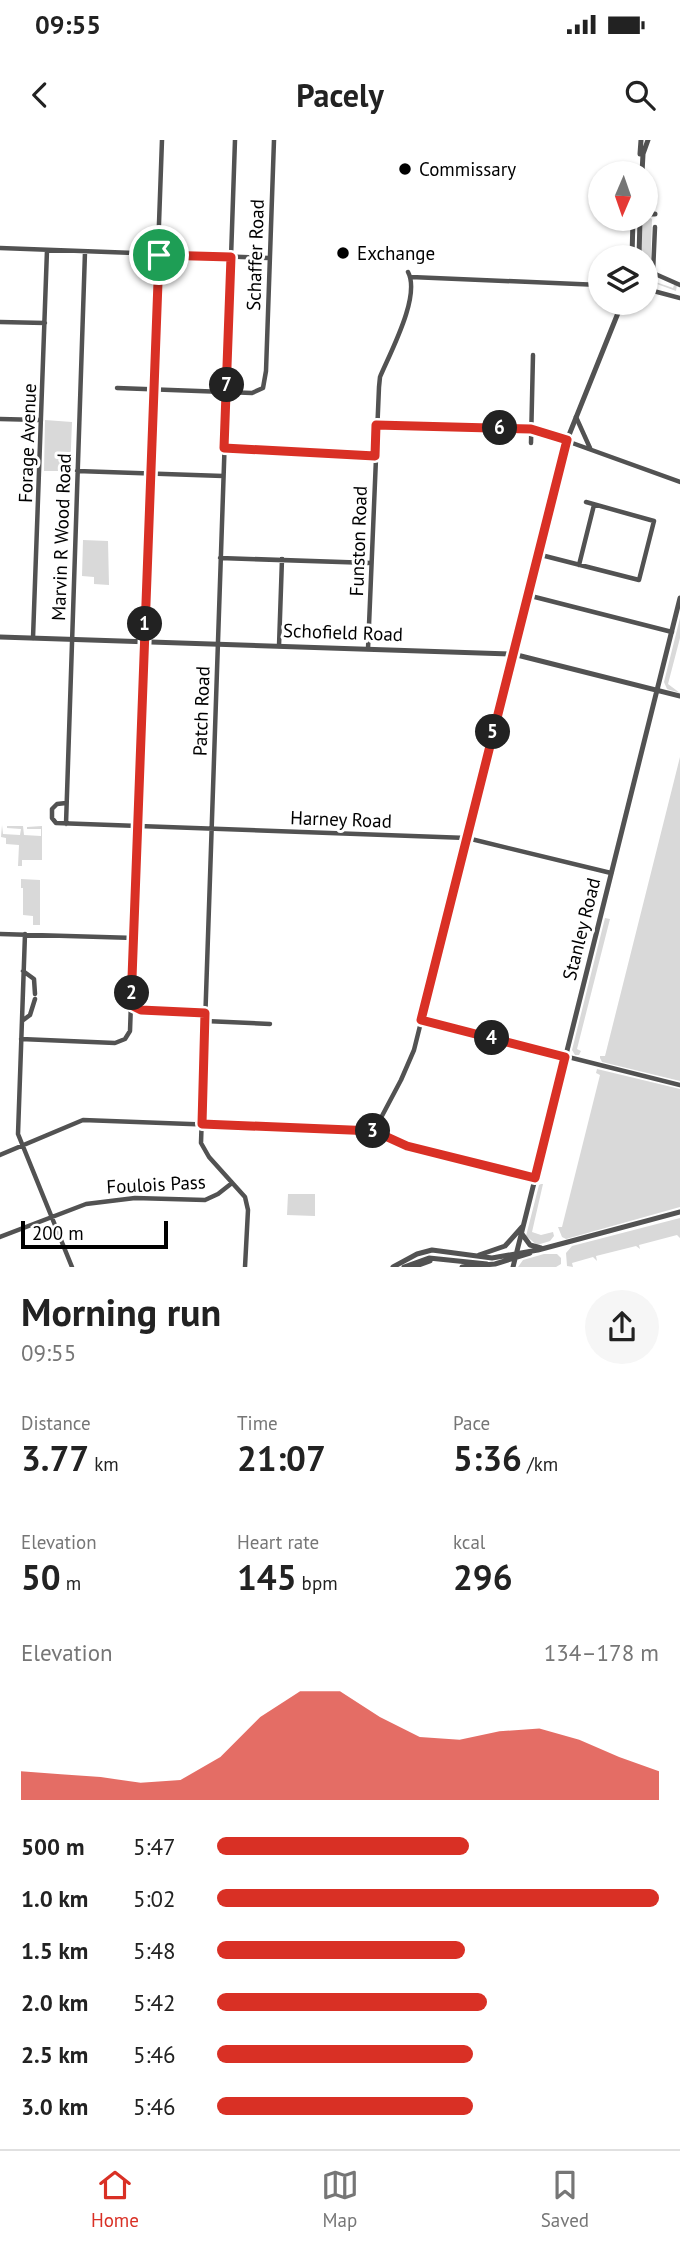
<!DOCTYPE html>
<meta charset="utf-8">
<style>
body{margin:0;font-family:"PT Sans",sans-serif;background:#f6f6f6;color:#222;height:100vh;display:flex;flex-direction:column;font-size:26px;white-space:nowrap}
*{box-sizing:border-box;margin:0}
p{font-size:23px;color:#767676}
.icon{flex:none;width:38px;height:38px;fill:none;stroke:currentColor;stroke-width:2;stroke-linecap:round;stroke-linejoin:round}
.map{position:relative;height:1127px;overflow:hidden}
.sheet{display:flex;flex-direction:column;background:#fff;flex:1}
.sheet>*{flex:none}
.needle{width:46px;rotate:182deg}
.tools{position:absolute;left:588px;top:21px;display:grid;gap:14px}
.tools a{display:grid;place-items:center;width:70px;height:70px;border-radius:50%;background:#fff;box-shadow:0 2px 5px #0004;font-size:35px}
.scale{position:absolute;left:21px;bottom:18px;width:147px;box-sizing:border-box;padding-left:7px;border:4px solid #000;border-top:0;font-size:19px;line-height:24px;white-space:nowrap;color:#000;-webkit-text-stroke:5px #fff;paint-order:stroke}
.pin{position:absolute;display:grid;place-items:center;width:60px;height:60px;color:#fff;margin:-30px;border:4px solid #fff;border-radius:50%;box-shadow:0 2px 7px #0007}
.km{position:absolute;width:35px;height:35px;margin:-18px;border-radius:50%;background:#222;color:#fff;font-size:19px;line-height:35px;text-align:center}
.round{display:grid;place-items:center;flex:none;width:74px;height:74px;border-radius:37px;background:#f6f6f6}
.head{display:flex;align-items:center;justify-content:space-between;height:119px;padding:0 21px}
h1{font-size:38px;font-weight:700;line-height:52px}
.figures{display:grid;grid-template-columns:repeat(3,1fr);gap:10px;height:119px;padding:7px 21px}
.figures div{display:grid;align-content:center}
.figures b{font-size:35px;font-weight:700}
.figures small{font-size:19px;font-weight:400}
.figures p{font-size:19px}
.chart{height:196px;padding:14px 21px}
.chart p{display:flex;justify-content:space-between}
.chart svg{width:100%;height:126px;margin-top:7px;fill:#d93025;opacity:.7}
ul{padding:0 21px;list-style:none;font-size:23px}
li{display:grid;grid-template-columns:112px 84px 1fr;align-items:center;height:52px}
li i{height:18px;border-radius:9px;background:#d93025}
.status{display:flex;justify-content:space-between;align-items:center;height:49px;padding:0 35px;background:#fff;direction:ltr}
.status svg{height:19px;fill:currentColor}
header{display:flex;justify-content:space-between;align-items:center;height:91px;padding:0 21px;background:#fff;font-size:32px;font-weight:700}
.tab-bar{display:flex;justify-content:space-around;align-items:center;height:98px;border-top:2px solid #e0e0e0;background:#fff;font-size:19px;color:#767676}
.tab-bar a{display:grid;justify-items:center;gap:4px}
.tab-bar .selected{color:#d93025}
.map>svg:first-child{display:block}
.green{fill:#d9d9d9}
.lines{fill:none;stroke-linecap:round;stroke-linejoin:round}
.minor{stroke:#525252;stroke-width:4.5}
.tertiary{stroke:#525252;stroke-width:5}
.route-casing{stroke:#fff;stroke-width:14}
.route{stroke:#d93025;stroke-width:9}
.poi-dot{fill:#000;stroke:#fff;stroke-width:2.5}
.labels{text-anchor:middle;stroke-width:6;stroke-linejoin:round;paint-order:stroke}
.poi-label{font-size:19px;fill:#000;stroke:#fff;text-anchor:start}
.street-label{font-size:19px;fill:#000;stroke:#fff}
</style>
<div class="status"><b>09:55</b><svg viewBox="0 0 49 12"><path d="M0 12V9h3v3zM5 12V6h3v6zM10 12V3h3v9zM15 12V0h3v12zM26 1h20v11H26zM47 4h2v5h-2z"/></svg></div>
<header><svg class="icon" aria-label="back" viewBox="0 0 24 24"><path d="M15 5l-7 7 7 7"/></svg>Pacely<svg class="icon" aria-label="search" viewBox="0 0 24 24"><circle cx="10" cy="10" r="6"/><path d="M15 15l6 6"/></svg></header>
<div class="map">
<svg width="680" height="1127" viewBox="0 0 680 1127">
<rect width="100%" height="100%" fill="#fff"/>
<path class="green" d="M646,76L652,79L650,140L673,148L674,145H677L676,151L646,140V117H641L642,79H646Z
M45,280L72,282L70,331H44Z
M83,400L108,401L109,445L94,444V437L82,436Z
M680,478V498L668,544L680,553L667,549L664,542Z
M680,617V941L602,922L600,918V916H605Z
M2,685L3,694L20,695L21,689L7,688V686H23L24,695L41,696V689H27V687L42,686V720H22V726H18L19,705L6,704V698L1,697Z
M21,739L40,740V785H0H33V776L23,775V748H21Z
M605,778L610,779L577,909L581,911L579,915H575L572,910Z
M597,929L680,949V1067L566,1099L562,1097L558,1087H562L600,935L596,933Z
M541,1044H543L532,1092L541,1095L553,1092L554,1096L550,1101L537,1105L526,1096L539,1045Z
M288,1054H315V1076L287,1075Z
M680,1078V1098L677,1095L639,1105L640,1109L636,1106L596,1116L597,1121L593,1117L572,1123L573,1127L567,1126L566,1113L572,1106Z
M544,1114H557L561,1118V1124L556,1127H518L523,1120Z"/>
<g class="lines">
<path class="minor" d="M235,0L201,1003L209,1017L245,1057L248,1070L245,1127
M655,87L653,133L680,145
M0,108L269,118
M411,137L600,145
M646,149L680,158
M0,182L45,183
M117,248L252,253L263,248L266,231L274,0
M576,277L590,308
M0,279L41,280
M376,285L539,291L680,342
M531,303L533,215
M224,308L375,316
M77,331L223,336
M537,414L639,440L654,381L586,362
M220,418L371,423
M579,425L594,365
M527,455L672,492
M33,498L47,110
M279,506L282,419
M368,509L379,247L380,237C390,213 421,156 408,132
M66,663L57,664L52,669V678L56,683L467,698L611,733
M66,684L85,112
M0,794L135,798
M25,794L18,994L72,1127
M23,831L34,839L35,854
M131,865L141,870L205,873
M421,880L680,945
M22,881L30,875L35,859
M205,881L270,884
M21,899L115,903L125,899L130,891L162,0
M374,991L401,940L414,910L513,514
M0,1015L83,980L374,991L407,1006L535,1038
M0,1097L86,1064L135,1058L205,1060L218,1054L232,1043"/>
<path class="tertiary" d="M640,14L641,0
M642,33L643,14L648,0
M646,74H655
M616,79L629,83L631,87
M632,117L633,79
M639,117L640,79
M0,497L513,514L680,556
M513,514L565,305L622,163
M522,1094L530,1105L541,1108
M479,1115L505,1106L522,1087
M393,1127L417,1114L432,1110L492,1118L538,1110L680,1072
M404,1127L429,1118L487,1124
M413,1127L430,1121
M462,1127L495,1124L530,1113
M513,1127L680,458"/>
</g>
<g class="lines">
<defs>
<path id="route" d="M159,115L231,117L224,308L375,316L376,285L531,289L567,300L421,880L565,917L535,1038L407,1006L374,991L202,984L205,873L141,870L131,865Z"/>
</defs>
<use href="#route" class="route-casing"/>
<use href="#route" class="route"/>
</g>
<g class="poi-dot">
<circle cx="405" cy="29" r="7"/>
<circle cx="343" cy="113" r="7"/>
</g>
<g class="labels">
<g class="poi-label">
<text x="419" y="36">Commissary</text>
<text x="357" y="120">Exchange</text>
</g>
<g class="street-label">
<text transform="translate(255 115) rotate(-88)" y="7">Schaffer Road</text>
<text transform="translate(27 303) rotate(-88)" y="7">Forage Avenue</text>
<text transform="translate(61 397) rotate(-88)" y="7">Marvin R Wood Road</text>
<text transform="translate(358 401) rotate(-88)" y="7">Funston Road</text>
<text transform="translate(343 492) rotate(2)" y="7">Schofield Road</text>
<text transform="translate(201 571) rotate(-88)" y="7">Patch Road</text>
<text transform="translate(341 679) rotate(2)" y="7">Harney Road</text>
<text transform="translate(581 789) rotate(-76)" y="7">Stanley Road</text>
<text transform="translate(156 1044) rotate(-3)" y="7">Foulois Pass</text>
</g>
</g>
</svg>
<div class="tools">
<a><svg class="needle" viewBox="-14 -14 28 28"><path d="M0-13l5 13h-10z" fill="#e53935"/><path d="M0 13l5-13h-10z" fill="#767676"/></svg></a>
<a><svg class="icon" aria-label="layers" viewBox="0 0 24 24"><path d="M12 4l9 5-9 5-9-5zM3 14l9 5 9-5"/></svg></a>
</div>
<div class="scale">200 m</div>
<div class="pin" style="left:159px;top:115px;background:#1e9e55"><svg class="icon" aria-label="arrive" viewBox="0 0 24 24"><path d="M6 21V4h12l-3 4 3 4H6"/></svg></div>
<b class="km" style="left:145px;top:484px">1</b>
<b class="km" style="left:132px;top:853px">2</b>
<b class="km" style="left:373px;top:991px">3</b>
<b class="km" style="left:492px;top:898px">4</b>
<b class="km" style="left:493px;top:592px">5</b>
<b class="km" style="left:500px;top:288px">6</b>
<b class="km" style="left:227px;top:245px">7</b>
</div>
<section class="sheet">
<div class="head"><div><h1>Morning run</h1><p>09:55</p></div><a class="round"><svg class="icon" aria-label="share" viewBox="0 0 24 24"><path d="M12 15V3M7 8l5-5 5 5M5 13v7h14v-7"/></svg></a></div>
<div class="figures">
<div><p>Distance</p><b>3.77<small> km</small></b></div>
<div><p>Time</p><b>21:07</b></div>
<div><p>Pace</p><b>5:36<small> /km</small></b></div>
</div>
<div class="figures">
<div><p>Elevation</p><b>50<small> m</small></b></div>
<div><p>Heart rate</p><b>145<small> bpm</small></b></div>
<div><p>kcal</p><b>296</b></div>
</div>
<div class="chart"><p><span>Elevation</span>134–178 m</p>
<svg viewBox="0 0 160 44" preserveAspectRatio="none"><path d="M0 44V34L10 35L20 36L30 38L40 37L50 29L60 15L70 6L80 6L90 15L100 22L110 23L120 20L130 19L140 23L150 29L160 34V44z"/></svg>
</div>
<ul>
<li><b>500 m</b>5:47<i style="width:57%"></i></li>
<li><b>1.0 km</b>5:02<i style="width:100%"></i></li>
<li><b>1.5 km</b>5:48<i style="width:56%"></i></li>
<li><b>2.0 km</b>5:42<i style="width:61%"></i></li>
<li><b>2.5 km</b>5:46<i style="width:58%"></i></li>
<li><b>3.0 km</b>5:46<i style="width:58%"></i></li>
</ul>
</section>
<nav class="tab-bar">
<a class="selected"><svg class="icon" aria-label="home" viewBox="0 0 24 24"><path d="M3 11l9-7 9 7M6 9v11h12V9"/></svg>Home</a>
<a><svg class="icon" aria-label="map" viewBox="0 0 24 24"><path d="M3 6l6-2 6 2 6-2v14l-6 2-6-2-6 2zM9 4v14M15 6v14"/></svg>Map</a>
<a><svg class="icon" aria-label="saved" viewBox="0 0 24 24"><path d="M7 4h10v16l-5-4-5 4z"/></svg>Saved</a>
</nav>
